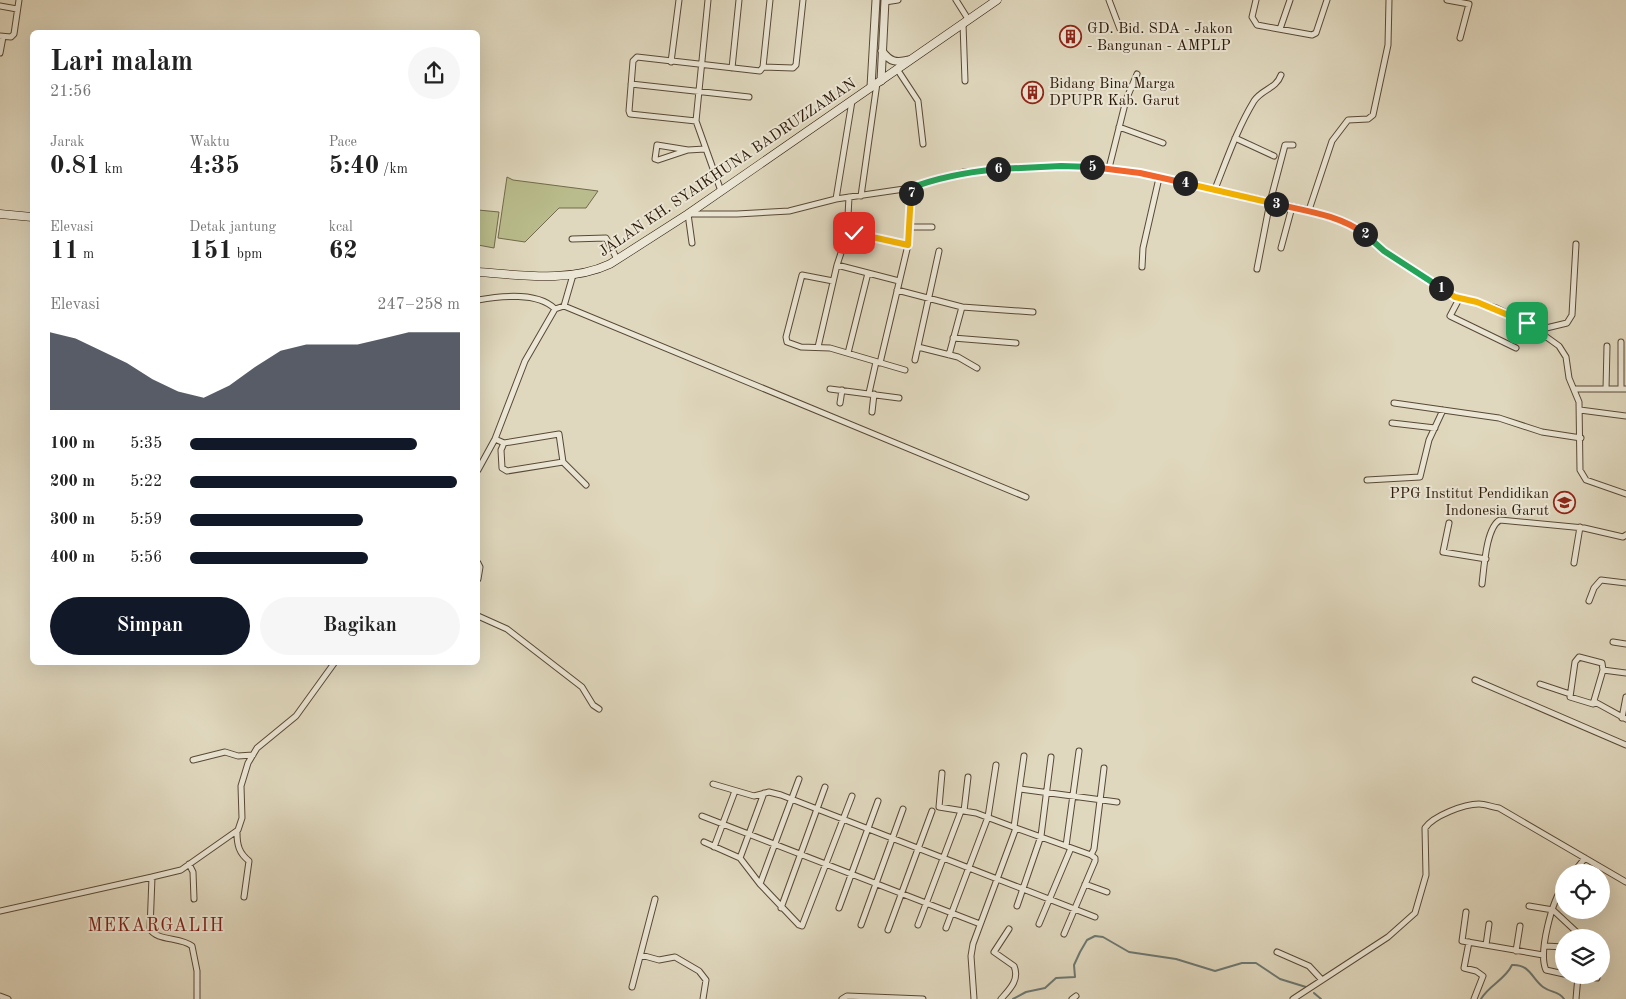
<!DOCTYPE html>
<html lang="id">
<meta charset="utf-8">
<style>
body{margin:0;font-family:"Old Standard TT",serif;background:#f6f6f6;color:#222;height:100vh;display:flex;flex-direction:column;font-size:19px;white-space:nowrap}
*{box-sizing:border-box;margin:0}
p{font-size:16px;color:#767676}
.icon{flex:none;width:28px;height:28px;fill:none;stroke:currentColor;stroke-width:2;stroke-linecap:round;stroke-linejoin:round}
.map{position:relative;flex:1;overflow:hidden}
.details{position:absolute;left:30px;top:30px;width:450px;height:635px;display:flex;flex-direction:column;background:#fff;border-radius:8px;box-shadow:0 5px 20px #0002}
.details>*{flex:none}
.tools{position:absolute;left:1555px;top:864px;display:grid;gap:10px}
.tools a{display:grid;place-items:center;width:55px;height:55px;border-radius:50%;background:#fff;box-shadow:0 5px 20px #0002;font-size:25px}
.pin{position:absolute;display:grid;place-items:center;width:42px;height:42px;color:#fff;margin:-21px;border-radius:10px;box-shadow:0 2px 8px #0006}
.km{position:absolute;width:25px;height:25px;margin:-12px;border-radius:50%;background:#222;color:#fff;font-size:14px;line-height:25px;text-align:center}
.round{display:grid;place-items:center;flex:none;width:52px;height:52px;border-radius:26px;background:#f6f6f6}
.headline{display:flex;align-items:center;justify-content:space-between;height:85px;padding:0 20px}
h1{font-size:28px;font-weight:600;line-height:38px}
.figures{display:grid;grid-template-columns:repeat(3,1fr);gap:8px;height:85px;padding:5px 20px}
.figures div{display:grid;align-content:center}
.figures b{font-size:25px;font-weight:600}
.figures small{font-size:14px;font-weight:400}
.figures p{font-size:14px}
.chart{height:140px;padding:10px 20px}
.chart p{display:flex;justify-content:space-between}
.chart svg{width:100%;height:90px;margin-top:5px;fill:#111827;opacity:.7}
.button{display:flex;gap:10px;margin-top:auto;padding:10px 20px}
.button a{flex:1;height:58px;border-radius:30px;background:#111827;color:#fff;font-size:20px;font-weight:600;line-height:58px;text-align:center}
.button a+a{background:#f6f6f6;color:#222}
ul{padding:0 20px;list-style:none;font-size:16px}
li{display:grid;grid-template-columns:80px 60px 1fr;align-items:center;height:38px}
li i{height:12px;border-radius:6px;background:#111827}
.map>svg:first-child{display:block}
.green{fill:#b9bc8c;stroke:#726a4a}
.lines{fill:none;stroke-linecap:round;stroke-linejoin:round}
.stream{stroke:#6c7872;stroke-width:2}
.minor-casing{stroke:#584935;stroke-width:7}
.tertiary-casing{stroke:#584935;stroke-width:9}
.secondary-casing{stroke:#2b1907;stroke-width:9}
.minor{stroke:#ebe6d5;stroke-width:5}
.tertiary{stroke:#ebe6d5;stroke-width:7}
.secondary{stroke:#ebe6d5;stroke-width:8}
.split-1-casing{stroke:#fff;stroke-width:10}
.split-2-casing{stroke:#fff;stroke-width:10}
.split-3-casing{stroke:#fff;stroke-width:10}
.split-4-casing{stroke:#fff;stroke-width:10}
.split-5-casing{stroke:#fff;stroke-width:10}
.split-6-casing{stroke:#fff;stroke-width:10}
.split-7-casing{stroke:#fff;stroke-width:10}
.split-8-casing{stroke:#fff;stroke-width:10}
.split-1{stroke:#f5b400;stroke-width:6}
.split-2{stroke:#22a559;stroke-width:6}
.split-3{stroke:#f0652b;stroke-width:6}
.split-4{stroke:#f5b400;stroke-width:6}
.split-5{stroke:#f0652b;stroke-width:6}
.split-6{stroke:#22a559;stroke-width:6}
.split-7{stroke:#22a559;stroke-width:6}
.split-8{stroke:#f5b400;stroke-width:6}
.labels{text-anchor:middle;stroke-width:4;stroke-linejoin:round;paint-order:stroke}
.poi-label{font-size:15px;fill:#2b1907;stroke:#ebe6d5;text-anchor:start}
.street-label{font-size:15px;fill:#2b1907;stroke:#ebe6d5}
.quarter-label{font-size:18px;letter-spacing:1px;fill:#7a1f14;stroke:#ebe6d5}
</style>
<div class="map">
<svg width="1626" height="999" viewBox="0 0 1626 999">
<rect width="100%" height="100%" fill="#e0d8be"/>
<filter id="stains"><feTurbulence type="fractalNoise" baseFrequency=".004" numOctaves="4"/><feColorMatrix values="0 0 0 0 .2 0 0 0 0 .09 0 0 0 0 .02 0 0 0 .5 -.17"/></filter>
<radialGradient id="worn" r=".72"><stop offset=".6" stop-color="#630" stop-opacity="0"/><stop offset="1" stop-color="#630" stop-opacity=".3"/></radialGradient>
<path class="green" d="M507,177L513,180L598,191L586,208H559L525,242L498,238Z
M478,210L499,212L494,248L478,245Z"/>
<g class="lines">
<path class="stream" d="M1314,993L1321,999
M1013,999L1026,992L1045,988L1056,978L1075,977L1074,965L1080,952L1087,940L1095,936L1103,937L1129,952L1176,959L1215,971L1242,963H1256L1280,979L1306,987
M1481,999C1489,985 1505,980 1512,965C1530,964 1532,979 1543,987C1551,993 1559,991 1564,999"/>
<defs>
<path id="minor" d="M708,0L696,121L721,191
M956,0L968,19
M1109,0L1120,29
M1256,0L1252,17L1257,25L1312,35L1316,33L1327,0
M1447,0L1469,4L1460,38
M885,2L898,0
M0,6L17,9
M963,24L965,81
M1280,29L1290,0
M0,36L11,37L14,34L19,0
M0,53L3,37
M671,62L679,0
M763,67L793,68L796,65L803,0
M732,68L739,0
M897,69L918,101L923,144
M631,84L749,97
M696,121L630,114L629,111L633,61L637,57L760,71L763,67L770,0
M1119,127L1163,143
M1235,138L1274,156
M688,150L657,145L655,159L658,160L688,150L705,149
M1109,168L1126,100L1137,74
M1215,189C1227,159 1237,129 1254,101C1262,89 1276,89 1281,75
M861,196L877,83
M836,199L852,101
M1309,210L1332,141L1348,120L1368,119L1373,115L1388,45L1389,0
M910,227H932
M854,233L908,245
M572,239L606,238L617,259
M692,243L688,214H737L789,211L836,199L911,188L963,172L1061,166L1109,168L1140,173L1309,210L1349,224L1384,251L1455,297L1496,308L1527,323L1559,346L1566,357L1569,378L1579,402L1580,470L1586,480L1626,494
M1281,248L1292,207
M837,265L899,281
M1142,267L1143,248L1159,178
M1257,269L1270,202L1285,145H1293
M833,281L802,275L786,337L787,342L801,347L830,348L905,370
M897,290L962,307L1033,312
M1459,299L1450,316L1516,348
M478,300C500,296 538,292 555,309
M564,306L573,275
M1538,330L1567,323L1572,315L1576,244
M953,338L1016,343
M818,347L837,265L847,235L849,197
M918,347L958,357L977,368
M848,353L868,273
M949,355L962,307
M915,360L939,251
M880,363L908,245L911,188
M830,389L899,398
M1576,389H1626
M1606,389L1607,346
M1621,389V342
M869,393L876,362
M840,403L842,390
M1394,403L1499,418L1542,432L1581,438
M1580,410L1626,416
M872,412L874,394
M1392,423L1435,428
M495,439L504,443L559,434L563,462L586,485
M504,443L501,450L502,468L507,471L563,462
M478,470L495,439L525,361L555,309L564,306L1026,497
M1367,480L1420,477L1429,440L1443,410
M1449,523L1443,552L1486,559
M478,563L480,567L478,579
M1574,563L1580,527
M1482,584C1484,569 1486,527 1500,520L1584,528L1623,537L1626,535
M1589,601L1594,588L1601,580L1626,583
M478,616L507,629L582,687L593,705L599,709
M1613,642L1626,644
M1579,657L1602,663L1603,670L1593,704L1570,697L1575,662Z
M1603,670L1626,673
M1475,680L1626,745
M1540,684L1570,694
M1595,702L1626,719
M1622,718L1626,697
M193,760L225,752L238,756L253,755
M942,773L939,807L976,813L1016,828
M713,784L754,796L769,792L781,795L1095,917
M1020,789L1117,802
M964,811L968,777
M702,816L980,924
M1014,827L1024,756
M237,833C237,845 239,853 249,861L244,897
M704,842L740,858L760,884L799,925L802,926L852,796
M1066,846L1079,751
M714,847L735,791
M740,858L764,793
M189,864L193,872L194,899
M1574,872L1585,858
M760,884L799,779
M1085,884L1107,892
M1564,885C1552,900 1538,953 1546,970L1564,974
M1017,906L1041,836L1051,757
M1529,906L1553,910L1583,938
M781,908L825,787
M839,908L878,801
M0,911L152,877
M1466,912L1462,941L1543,955
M1039,924L1071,848
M861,925L903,809
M918,925L961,811
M946,928L988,817L996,765
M888,930L932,811
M1064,934L1095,861V858L1091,855
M1469,942L1464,968L1476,971L1483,976L1474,999
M1486,945L1489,924
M1545,946L1564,947
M1516,951L1520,926
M1277,952L1309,966L1322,980
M641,955L659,960L675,957L699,971L706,980L703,999
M1573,975L1597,978
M632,987L655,899
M0,996L8,999
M197,999V971L192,946C181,937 156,941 150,929L152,877L181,870L238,830L242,818L241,786L248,763L257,748L296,716L335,662
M842,999L847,996L923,999
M974,999L971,956L973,944L1016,828L1091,855L1094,849L1104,768
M1001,999C1009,990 1020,980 1014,966L994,952L1009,929
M1072,999L1076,996
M1293,999L1388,937L1415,913L1426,875L1425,828C1433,816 1464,804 1479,804C1485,804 1492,807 1499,808L1626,882
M1576,999L1578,976"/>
<path id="tertiary" d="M882,51C890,62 896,63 909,60
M881,81L885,0
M871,87L876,0"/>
<path id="secondary" d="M0,214L32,217
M478,272C521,275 570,283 610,264L688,214L997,0"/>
</defs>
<use href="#minor" class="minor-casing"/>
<use href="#tertiary" class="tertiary-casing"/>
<use href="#secondary" class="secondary-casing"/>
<use href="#minor" class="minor"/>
<use href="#tertiary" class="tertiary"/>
<use href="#secondary" class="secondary"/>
</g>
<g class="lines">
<defs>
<path id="split-1" d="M1441,288L1455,297L1477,302L1527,323"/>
<path id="split-2" d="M1365,234L1384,251L1441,288"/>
<path id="split-3" d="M1276,204C1306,211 1339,215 1365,234"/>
<path id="split-4" d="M1185,183L1276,204"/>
<path id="split-5" d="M1092,167L1140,173L1185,183"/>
<path id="split-6" d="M998,169L1061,166L1092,167"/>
<path id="split-7" d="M911,193V188C939,177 968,172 998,169"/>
<path id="split-8" d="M854,233L908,245L911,193"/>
</defs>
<use href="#split-1" class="split-1-casing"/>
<use href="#split-2" class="split-2-casing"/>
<use href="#split-3" class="split-3-casing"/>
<use href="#split-4" class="split-4-casing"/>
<use href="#split-5" class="split-5-casing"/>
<use href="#split-6" class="split-6-casing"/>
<use href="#split-7" class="split-7-casing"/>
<use href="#split-8" class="split-8-casing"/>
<use href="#split-1" class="split-1"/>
<use href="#split-2" class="split-2"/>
<use href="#split-3" class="split-3"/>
<use href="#split-4" class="split-4"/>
<use href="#split-5" class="split-5"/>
<use href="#split-6" class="split-6"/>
<use href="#split-7" class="split-7"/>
<use href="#split-8" class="split-8"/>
</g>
<defs>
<symbol id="building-ring" viewBox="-11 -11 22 22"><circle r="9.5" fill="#ebe6d5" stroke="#8f2418" stroke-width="1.5"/><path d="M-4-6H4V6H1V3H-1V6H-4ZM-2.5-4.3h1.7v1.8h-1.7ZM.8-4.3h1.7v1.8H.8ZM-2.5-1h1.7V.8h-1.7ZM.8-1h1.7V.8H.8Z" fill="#8f2418"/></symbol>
<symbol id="university-ring" viewBox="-11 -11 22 22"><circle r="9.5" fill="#ebe6d5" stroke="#8f2418" stroke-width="1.5"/><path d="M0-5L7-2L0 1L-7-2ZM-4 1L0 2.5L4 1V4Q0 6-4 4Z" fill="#8f2418"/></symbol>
</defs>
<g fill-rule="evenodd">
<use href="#building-ring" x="1058" y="24" width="25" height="25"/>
<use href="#building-ring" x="1020" y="80" width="25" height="25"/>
<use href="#university-ring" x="1552" y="490" width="25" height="25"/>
</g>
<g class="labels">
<g class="poi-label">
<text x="1087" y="33">GD. Bid. SDA - Jakon<tspan x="1087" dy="17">- Bangunan - AMPLP</tspan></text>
<text x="1049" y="88">Bidang Bina Marga<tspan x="1049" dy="17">DPUPR Kab. Garut</tspan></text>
<text x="1549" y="498" text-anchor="end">PPG Institut Pendidikan<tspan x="1549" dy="17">Indonesia Garut</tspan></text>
</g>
<g class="street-label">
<text transform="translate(727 167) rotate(-34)" y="5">JALAN KH. SYAIKHUNA BADRUZZAMAN</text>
</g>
<g class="quarter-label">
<text x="156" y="931">MEKARGALIH</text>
</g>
</g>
<rect width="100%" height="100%" filter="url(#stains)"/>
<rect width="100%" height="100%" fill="url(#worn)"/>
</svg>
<div class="tools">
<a><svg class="icon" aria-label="locate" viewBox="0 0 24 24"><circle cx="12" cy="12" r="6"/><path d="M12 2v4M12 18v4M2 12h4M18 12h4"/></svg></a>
<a><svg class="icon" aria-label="layers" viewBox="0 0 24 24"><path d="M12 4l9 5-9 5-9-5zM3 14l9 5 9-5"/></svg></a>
</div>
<div class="pin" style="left:1527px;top:323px;background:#1e9e55"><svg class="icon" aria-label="arrive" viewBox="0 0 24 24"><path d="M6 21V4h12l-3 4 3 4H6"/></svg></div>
<div class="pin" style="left:854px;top:233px;background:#d93025"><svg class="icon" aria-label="check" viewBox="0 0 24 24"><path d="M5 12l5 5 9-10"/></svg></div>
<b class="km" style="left:1441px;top:288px">1</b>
<b class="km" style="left:1365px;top:234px">2</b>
<b class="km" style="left:1276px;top:204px">3</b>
<b class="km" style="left:1185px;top:183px">4</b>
<b class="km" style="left:1092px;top:167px">5</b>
<b class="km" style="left:998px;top:169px">6</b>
<b class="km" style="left:911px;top:193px">7</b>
<section class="details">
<div class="headline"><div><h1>Lari malam</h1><p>21:56</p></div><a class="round"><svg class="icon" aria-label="share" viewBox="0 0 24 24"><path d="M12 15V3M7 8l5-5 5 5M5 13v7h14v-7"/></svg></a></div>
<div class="figures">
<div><p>Jarak</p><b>0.81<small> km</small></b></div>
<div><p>Waktu</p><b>4:35</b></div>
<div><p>Pace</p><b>5:40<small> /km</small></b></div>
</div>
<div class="figures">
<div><p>Elevasi</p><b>11<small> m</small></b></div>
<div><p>Detak jantung</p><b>151<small> bpm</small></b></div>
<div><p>kcal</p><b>62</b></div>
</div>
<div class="chart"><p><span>Elevasi</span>247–258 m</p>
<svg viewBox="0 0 160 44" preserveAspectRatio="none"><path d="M0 44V6L10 9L20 15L30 21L40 29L50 35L60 38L70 32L80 23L90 15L100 12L110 12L120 12L130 9L140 6L150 6L160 6V44z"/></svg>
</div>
<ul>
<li><b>100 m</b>5:35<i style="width:84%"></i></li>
<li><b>200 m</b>5:22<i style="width:99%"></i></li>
<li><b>300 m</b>5:59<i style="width:64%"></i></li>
<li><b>400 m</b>5:56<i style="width:66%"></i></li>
</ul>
<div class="button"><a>Simpan</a><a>Bagikan</a></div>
</section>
</div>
